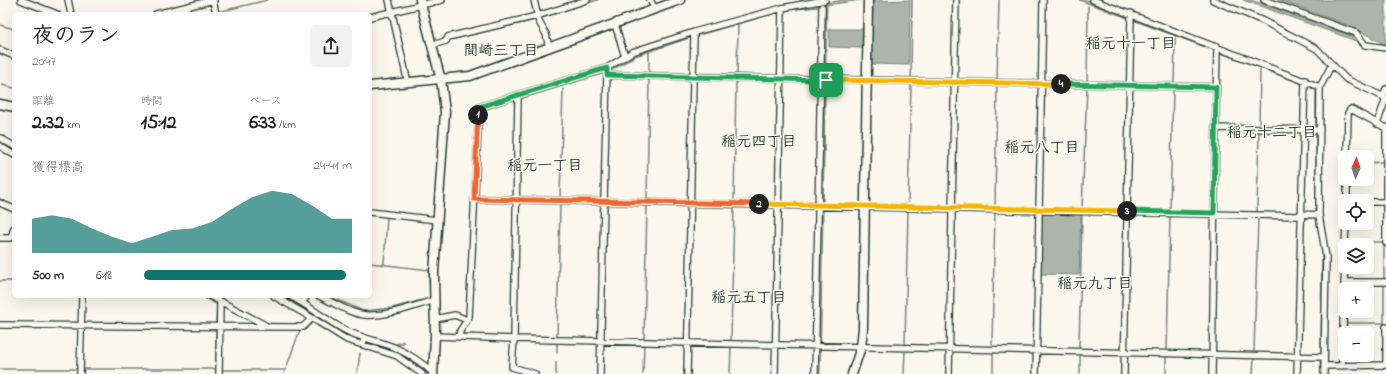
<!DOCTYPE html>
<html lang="ja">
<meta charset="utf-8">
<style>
body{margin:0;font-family:"Indie Flower","Klee One",sans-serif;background:#f2f2f2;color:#222;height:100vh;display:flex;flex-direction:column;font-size:15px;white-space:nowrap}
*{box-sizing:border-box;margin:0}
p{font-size:13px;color:#767676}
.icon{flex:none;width:22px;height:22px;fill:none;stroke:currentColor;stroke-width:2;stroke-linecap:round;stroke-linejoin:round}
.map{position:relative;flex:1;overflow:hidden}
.sheet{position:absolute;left:12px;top:12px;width:360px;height:286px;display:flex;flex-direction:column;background:#fff;border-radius:6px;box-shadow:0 4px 16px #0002}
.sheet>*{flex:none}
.needle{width:26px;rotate:3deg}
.fabs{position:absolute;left:1338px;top:150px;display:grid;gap:8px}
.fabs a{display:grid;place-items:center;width:36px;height:36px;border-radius:6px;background:#fff;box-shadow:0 4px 16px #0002;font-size:20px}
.pin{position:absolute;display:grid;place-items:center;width:34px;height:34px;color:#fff;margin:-17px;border-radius:8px;box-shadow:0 2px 6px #0006}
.km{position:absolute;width:20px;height:20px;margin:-10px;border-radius:50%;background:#222;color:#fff;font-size:11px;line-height:20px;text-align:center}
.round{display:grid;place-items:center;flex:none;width:42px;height:42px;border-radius:6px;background:#f2f2f2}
.head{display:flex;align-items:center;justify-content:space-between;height:68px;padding:0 20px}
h1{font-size:22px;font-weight:800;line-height:30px}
.stats{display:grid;grid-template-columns:repeat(3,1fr);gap:6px;height:68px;padding:4px 20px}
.stats div{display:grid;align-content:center}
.stats b{font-size:20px;font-weight:800}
.stats small{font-size:11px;font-weight:400}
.stats p{font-size:11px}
.chart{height:112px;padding:8px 20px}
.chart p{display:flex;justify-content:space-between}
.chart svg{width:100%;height:72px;margin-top:4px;fill:#0f766e;opacity:.7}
ul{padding:0 20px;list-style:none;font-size:13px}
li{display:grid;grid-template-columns:64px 48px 1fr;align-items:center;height:30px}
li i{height:10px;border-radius:5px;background:#0f766e}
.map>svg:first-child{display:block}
.water{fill:#adb4aa;stroke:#74847b}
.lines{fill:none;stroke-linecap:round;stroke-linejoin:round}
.stream{stroke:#74847b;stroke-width:1.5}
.street-casing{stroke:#1f3d34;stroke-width:8}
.secondary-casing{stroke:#1f3d34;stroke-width:11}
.street{stroke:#fbf7ec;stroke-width:5.5}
.secondary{stroke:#fbf7ec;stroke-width:8}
.split-1-casing{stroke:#fff;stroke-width:8}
.split-2-casing{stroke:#fff;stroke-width:8}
.split-3-casing{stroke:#fff;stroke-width:8}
.split-4-casing{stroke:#fff;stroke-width:8}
.split-5-casing{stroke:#fff;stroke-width:8}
.split-1{stroke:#22a559;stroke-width:5}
.split-2{stroke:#f0652b;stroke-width:5}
.split-3{stroke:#f5b400;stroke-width:5}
.split-4{stroke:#22a559;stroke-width:5}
.split-5{stroke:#f5b400;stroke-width:5}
.labels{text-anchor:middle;stroke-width:3;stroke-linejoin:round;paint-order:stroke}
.neighbourhood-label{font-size:15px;font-weight:bold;fill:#1f3d34;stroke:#fbf7ec}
</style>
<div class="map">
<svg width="1386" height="374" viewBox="0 0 1386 374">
<rect width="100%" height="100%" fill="#fbf7ec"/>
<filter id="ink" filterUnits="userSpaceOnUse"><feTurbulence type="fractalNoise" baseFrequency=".025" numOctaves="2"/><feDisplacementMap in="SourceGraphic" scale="8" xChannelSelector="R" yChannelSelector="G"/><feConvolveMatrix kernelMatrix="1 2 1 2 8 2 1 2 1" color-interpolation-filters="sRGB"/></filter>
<g filter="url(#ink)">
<path class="water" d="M591,0H598L536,20L451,40V38L547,14Z
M800,0H803L805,6L844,0H861L827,5L820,374H817L820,7L787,10L696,36L636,56L609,72L521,99V97L608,70L636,54L697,34L801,5Z
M910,0L909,65L871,64L873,1Z
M1079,0H1087L1128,15L1317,88L1316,91L1306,85Z
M1243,0H1251L1357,38L1364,46L1361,47L1356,41L1348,38Z
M1279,0H1386V45L1348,25Z
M829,29H864L863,48L829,47Z
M1041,212L1081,213L1079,275L1040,274Z
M279,296C300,296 329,325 349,335C363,342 379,345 394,350L396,344L403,341L404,343L397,345L406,356L429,374L422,372L402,357L353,341Z"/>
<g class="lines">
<path class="stream" d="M218,12L267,0
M0,25L14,29
M649,73V51
M737,74L738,25
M911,79L912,0
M997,79L999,0
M1087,82L1088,6
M1174,84L1175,38
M2,85L14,88
M1316,92V128
M481,111L515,99
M1259,126L1260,70
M1316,132V210
M1367,163L1383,162
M560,197L563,89
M0,199L9,204
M647,199L649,78
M734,201L736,81
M908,205L911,83
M995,207L997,85
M1082,209L1087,87
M1170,209L1173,88
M1257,211L1259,132
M1316,217L1321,243
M1348,242H1384
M1384,244V279
M384,264L387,217
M0,281H14
M1384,284V326
M201,296L217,304L216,323
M297,296L301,298L302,296
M333,298L363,311L392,308L430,298L429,270L370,263
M1346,323H1384
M216,327V368
M557,337L560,204
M644,339L647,205
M731,340L734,207
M905,344L908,210
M992,344L995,212
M1079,349L1082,213
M1167,350L1170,216
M1254,351L1258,218
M557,353V343
M1321,354L1322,250
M1320,358L1321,374
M0,369H77
M84,369H216
M222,370H286
M284,374L300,330
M357,374L360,353
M556,374V362
M643,374L644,344
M730,374L731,346
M904,374L905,350
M993,374V352
M1080,374V353
M1166,374V357
M1253,374L1254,358"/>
<defs>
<path id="street" d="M21,0L57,14
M68,0L71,14
M213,0L216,14
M389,0L408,83
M534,0L539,22L546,34L549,48
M650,0L655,9
M1093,0L1320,87
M1213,0L1263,21L1317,49L1346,79L1386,98
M1264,0L1356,33L1365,45L1386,48
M156,14L214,0
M370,17L442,0
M615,24L625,57
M432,45L446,41L448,37L537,16L587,0
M0,50L14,56
M607,75L1216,87
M518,96L514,339L512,367L535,374
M1383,97L1386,89
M1377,124L1386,98
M1386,127V243
M1215,128L1320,130
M0,138L14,146
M0,146L14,155
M1347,157L1348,113L1351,109L1386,128
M474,199L1300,216
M1347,201V179
M1367,202H1386
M0,203L14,209
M370,212L437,220
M1300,214L1319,215
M0,238H11L14,228
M1345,245L1346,223
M1344,282H1386
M209,296L220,301L219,374
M274,296L312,318
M290,296C310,306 326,320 345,330C362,339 381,341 398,349C410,355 424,364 433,373
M319,296C333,302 350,314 365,315C388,317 413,306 435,300
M220,301L265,325
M303,302L307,296
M435,319L455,315L467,320
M0,325L303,327L312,318L347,340L363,345L364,339
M435,336L514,339L1324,357
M459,337L460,331L469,317L479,107L607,68L632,52L694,32L782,8L825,0
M363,345L397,356L422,374
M1386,365V327
M1324,366L1386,365
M1342,366L1345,256
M80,374L82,296
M600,374L607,72
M687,374L694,32
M775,374L782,8
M815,374L822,7
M949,374L956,0
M1036,374L1043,0
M1124,374L1131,13
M1212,374L1217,46
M1297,374L1305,80
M1324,374L1326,257L1319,215L1320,87L1332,64"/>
<path id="secondary" d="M420,0L441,80L445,112L434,273L435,336L433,374
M370,86L470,76L680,0
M0,104L14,107
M852,374L861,347L863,328L868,0"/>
</defs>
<use href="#street" class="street-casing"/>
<use href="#secondary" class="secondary-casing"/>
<use href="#street" class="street"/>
<use href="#secondary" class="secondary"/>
</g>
</g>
<g class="lines" filter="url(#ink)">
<defs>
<path id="split-1" d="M478,115L479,107L607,68V75L826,80"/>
<path id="split-2" d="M478,115L474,199L759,204"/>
<path id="split-3" d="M759,204L1127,211"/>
<path id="split-4" d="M1061,84L1216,87L1214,213L1127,211"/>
<path id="split-5" d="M826,80L1061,84"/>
</defs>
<use href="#split-1" class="split-1-casing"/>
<use href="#split-2" class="split-2-casing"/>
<use href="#split-3" class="split-3-casing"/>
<use href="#split-4" class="split-4-casing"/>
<use href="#split-5" class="split-5-casing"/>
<use href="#split-1" class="split-1"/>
<use href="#split-2" class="split-2"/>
<use href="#split-3" class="split-3"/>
<use href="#split-4" class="split-4"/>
<use href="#split-5" class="split-5"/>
</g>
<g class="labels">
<g class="neighbourhood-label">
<text x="1131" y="48">稲元十一丁目</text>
<text x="501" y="55">間崎三丁目</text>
<text x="1272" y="137">稲元十二丁目</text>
<text x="759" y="146">稲元四丁目</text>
<text x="1042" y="152">稲元八丁目</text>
<text x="545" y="170">稲元一丁目</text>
<text x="1095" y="288">稲元九丁目</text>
<text x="749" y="302">稲元五丁目</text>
</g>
</g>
</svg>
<div class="fabs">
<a><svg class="needle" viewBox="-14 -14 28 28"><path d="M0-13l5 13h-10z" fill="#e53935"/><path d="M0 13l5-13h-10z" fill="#767676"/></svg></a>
<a><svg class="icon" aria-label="locate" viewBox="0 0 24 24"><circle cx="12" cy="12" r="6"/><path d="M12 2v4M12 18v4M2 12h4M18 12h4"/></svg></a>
<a><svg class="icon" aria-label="layers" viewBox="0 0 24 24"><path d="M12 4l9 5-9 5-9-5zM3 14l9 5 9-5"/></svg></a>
<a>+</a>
<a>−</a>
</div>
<div class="pin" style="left:826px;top:80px;background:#1e9e55"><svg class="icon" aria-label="arrive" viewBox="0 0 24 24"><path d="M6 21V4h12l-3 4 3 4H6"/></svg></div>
<b class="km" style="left:478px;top:115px">1</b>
<b class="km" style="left:759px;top:204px">2</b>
<b class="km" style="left:1127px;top:211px">3</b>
<b class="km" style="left:1061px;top:84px">4</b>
<section class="sheet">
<div class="head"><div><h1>夜のラン</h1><p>20:47</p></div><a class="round"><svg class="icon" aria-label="share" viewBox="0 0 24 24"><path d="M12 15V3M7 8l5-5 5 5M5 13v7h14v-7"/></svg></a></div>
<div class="stats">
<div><p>距離</p><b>2.32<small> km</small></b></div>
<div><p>時間</p><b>15:12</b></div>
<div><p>ペース</p><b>6:33<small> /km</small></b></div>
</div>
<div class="chart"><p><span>獲得標高</span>24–41 m</p>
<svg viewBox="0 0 160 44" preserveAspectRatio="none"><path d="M0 44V23L10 21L20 23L30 29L40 34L50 38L60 34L70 30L80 29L90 25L100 17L110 10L120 6L130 8L140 15L150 23L160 23V44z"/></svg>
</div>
<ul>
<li><b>500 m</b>6:18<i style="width:97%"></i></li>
</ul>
</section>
</div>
